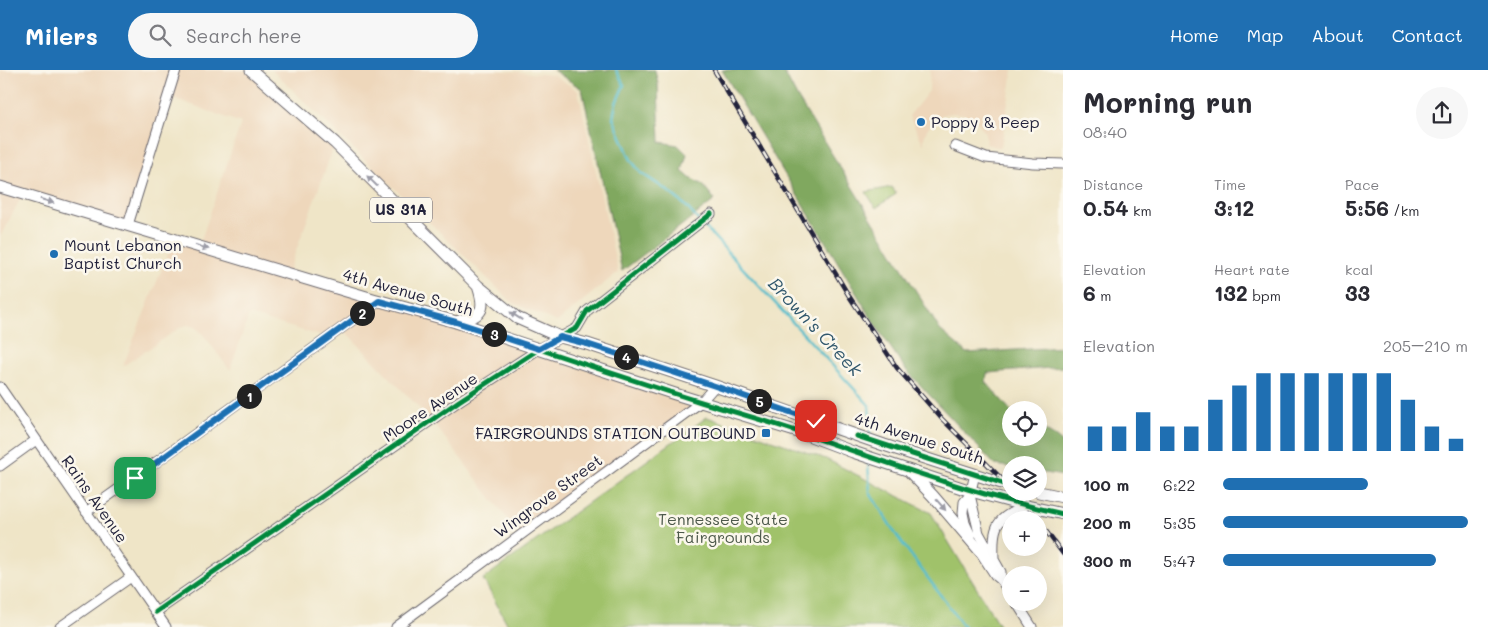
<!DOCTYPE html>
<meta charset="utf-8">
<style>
body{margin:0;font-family:Mali,sans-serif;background:#f7f7f7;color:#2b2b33;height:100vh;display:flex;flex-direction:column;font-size:19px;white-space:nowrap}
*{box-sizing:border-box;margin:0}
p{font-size:16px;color:#7c7c81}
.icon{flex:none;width:28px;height:28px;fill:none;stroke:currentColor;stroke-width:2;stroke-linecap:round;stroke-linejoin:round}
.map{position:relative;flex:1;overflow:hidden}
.sheet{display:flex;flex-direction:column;background:#fff;width:425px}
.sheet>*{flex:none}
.controls{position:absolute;left:1002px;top:331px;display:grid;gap:10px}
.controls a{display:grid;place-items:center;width:45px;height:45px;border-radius:50%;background:#fff;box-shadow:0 5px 20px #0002;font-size:25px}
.pin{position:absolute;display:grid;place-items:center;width:42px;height:42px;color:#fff;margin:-21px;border-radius:10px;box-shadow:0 2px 8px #0006}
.km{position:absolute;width:25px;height:25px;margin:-12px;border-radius:50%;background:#222;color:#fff;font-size:14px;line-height:25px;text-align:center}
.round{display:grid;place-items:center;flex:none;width:52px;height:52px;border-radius:26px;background:#f7f7f7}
.summary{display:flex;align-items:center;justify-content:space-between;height:85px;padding:0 20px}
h1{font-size:28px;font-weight:700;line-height:38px}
.stats{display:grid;grid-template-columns:repeat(3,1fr);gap:8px;height:85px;padding:5px 20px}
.stats div{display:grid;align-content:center}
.stats b{font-size:21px;font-weight:700}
.stats small{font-size:14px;font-weight:400}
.stats p{font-size:14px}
.chart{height:140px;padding:10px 20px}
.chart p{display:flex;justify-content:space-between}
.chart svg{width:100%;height:90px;margin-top:5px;stroke:#1f6fb2;stroke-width:6}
ul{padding:0 20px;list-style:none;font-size:16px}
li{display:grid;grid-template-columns:80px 60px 1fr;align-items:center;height:38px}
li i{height:12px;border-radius:6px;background:#1f6fb2}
header{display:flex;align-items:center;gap:30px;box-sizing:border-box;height:70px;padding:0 25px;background:#1f6fb2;color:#fff}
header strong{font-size:24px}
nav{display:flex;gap:28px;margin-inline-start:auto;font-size:18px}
.search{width:350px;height:45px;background:#f7f7f7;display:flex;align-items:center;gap:12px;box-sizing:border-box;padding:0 18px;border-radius:28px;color:#7c7c81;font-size:19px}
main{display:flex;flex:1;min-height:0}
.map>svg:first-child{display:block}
.built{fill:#eed7bb}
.green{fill:#a0c26b;stroke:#617253}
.forest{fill:#80a85f;stroke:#51654d}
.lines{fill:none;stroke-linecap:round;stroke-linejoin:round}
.stream{stroke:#50bccb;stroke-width:2.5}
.minor-casing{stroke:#6a666c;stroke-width:11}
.major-casing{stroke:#6a666c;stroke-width:13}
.minor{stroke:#fff;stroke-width:9}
.major{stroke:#fff;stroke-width:11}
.rail-casing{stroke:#22223b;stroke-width:4.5}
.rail{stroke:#fbf7ec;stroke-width:2.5;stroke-dasharray:8;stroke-linecap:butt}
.cycleway-casing{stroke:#fbf7ec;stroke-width:8}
.cycleway{stroke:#00873e;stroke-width:5}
.oneway{fill:#9c9ca7}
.route-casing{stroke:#fff;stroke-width:10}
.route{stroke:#1f6fb2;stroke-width:6}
.poi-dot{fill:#1f6fb2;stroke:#fbf7ec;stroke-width:2}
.labels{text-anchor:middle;stroke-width:5;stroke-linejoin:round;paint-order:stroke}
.shield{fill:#fbf7ec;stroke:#636270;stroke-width:1}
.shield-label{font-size:15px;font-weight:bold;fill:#22223b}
.poi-label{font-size:16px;fill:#22223b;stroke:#fbf7ec;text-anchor:start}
.street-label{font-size:16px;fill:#22223b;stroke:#fbf7ec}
.park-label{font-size:16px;fill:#4e5a4c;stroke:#fbf7ec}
.water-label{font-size:18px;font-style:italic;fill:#32586d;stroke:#fbf7ec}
</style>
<header>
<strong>Milers</strong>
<div class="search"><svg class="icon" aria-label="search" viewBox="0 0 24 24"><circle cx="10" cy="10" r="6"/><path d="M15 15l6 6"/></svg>Search here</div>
<nav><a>Home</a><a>Map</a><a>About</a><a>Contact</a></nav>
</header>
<main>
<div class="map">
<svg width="1063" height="557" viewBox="0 0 1063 557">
<rect width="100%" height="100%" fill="#fbf7ec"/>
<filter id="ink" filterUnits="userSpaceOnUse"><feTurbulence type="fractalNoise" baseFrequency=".02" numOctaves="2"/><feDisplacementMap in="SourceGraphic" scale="10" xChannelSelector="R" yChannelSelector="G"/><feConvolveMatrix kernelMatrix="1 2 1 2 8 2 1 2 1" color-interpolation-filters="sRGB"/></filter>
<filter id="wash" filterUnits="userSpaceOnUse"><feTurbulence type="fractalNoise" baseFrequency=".0096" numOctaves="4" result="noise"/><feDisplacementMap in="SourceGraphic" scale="20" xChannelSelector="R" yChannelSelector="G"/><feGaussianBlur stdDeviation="1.12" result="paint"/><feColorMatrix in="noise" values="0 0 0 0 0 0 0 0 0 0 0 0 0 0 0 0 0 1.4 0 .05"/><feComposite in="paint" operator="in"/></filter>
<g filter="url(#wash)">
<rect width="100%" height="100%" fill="#efe5c7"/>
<path class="built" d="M0,0H251L335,73L288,203L701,332L520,465L431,350L342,258L328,268L249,245L230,300L202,263L195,257L187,255L181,257L123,296L174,169L199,176L241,53L168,26L128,155L23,124L0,167Z
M272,0H493L554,5L578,21L618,202L557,252L513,233Z
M930,0H1013L1001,78L986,74L985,63L979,54L972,47L963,44L952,43L942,45L934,51L927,59L924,68V75L909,46L929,21Z"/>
<path class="green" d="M892,117L896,124L876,138L866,122Z
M707,347L826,389L931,443L1000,557H509L483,509Z"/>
<path class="forest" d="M553,0H655L658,14L660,72L678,75L687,84L682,101L690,108L703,115L715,130L622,201L582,19Z
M722,0H783L797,27L940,260L967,283L1063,277V297L987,303L986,312L1011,341V368H1039V357L1056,367L1063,373V406L1039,402V395H1011V397L995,395L906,300L876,256Z"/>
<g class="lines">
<path class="stream" d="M616,0L624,15L616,33L613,48L631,90L641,103L668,121L685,135L698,150
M702,154L869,335L870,350V365
M868,391L870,423L897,466L964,557"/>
</g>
</g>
<g filter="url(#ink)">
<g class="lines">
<defs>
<path id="minor" d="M955,76L986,88L1033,93L1063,94
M128,155L176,0
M0,317L166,557
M0,396L36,370
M970,425L979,463L1001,502V510
M86,442L169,383L379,231
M971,466L965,453L963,443L964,432L970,425L975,404
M977,477L995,505L1001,510L1011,525
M994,489C993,455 995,448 1027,436
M1016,532L1032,557
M156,542L459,331L539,279L577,258L587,241L711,144
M60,557L131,507
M396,557L701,332L715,316"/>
<path id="major" d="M251,0L335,73L478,216L517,248L560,267L587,274L715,316L884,375L1011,416
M0,117L373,229L456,252L675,324L808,365L853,382L971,421L1027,436L1063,444
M456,252C481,245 487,243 478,216
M909,401L933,426L980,481
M1039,422L1063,427"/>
</defs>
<use href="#minor" class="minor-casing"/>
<use href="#major" class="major-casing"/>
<use href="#minor" class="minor"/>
<use href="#major" class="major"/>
<defs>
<path id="rail" d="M714,0L849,226L897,298L942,349L1011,418
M1015,422L1035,446L1063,484"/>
</defs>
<use href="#rail" class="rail-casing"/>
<use href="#rail" class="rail"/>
<defs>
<path id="cycleway" d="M560,267C642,289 724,319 805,347
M539,279C593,297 647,315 701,332C737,343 774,353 810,366C893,395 976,425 1063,444
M857,366L1011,416
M156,542L459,331L539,279L577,258L587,241L711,144"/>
</defs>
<use href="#cycleway" class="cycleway-casing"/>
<use href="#cycleway" class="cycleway"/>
</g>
<defs><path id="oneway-solid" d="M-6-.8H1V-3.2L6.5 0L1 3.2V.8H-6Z" transform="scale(1.25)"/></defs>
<g class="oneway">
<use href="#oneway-solid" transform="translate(372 111) rotate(-135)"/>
<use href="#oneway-solid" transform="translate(47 131) rotate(17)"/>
<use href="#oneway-solid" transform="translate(202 177) rotate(17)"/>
<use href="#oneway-solid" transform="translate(516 246) rotate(-147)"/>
<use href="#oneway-solid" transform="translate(941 435) rotate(49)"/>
</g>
</g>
<g class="lines" filter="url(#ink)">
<defs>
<path id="route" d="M135,408L379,231L456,252L539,279L560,267L587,274L715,316L816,351"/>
</defs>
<use href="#route" class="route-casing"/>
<use href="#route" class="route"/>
</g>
<g class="poi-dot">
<circle cx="921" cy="52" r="5"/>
<circle cx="54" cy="184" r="5"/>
<rect x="761" y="358" width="10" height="10" rx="2.5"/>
</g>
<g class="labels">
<rect class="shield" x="370" y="127.5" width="62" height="25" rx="4"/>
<g class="shield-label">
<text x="401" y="145">US 31A</text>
</g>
<g class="poi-label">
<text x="931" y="58">Poppy &amp; Peep</text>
<text x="64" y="181">Mount Lebanon<tspan x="64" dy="18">Baptist Church</tspan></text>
<text x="756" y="369" text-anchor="end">FAIRGROUNDS STATION OUTBOUND</text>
</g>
<g class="street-label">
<text transform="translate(408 222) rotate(16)" y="6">4th Avenue South</text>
<text transform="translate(430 337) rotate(-34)" y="6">Moore Avenue</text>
<text transform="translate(919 368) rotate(18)" y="6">4th Avenue South</text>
<text transform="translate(548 426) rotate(-36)" y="6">Wingrove Street</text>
<text transform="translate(95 429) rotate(55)" y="6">Rains Avenue</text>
</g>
<g class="park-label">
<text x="723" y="455">Tennessee State<tspan x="723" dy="18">Fairgrounds</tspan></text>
</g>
<g class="water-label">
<text transform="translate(815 257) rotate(47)" y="6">Brown's Creek</text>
</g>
</g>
</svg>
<div class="controls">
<a><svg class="icon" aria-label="locate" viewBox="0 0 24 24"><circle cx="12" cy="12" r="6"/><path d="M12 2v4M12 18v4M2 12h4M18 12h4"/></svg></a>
<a><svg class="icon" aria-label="layers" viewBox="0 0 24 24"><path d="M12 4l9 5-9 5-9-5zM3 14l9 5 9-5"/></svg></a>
<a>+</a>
<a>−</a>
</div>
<div class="pin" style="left:135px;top:408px;background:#1e9e55"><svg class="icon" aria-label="arrive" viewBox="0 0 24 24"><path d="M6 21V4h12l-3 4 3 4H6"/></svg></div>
<div class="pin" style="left:816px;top:351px;background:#d93025"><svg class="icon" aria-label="check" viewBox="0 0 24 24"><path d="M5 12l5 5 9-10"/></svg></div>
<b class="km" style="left:249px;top:326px">1</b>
<b class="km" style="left:362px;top:243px">2</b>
<b class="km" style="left:494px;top:264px">3</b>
<b class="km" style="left:626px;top:287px">4</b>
<b class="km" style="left:759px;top:331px">5</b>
</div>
<section class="sheet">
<div class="summary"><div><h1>Morning run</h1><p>08:40</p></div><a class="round"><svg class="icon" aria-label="share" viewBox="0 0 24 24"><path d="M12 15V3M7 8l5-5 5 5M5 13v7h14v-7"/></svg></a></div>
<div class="stats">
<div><p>Distance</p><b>0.54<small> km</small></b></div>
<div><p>Time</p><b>3:12</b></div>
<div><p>Pace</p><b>5:56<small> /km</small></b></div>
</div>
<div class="stats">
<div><p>Elevation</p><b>6<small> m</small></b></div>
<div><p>Heart rate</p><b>132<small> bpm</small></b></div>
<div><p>kcal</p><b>33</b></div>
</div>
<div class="chart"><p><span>Elevation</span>205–210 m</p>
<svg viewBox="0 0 160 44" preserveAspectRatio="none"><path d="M5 44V32M15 44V32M25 44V25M35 44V32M45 44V32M55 44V19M65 44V12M75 44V6M85 44V6M95 44V6M105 44V6M115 44V6M125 44V6M135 44V19M145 44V32M155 44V38"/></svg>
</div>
<ul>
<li><b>100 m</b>6:22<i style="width:59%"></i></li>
<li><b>200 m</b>5:35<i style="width:100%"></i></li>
<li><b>300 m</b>5:47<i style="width:87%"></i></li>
</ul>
</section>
</main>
